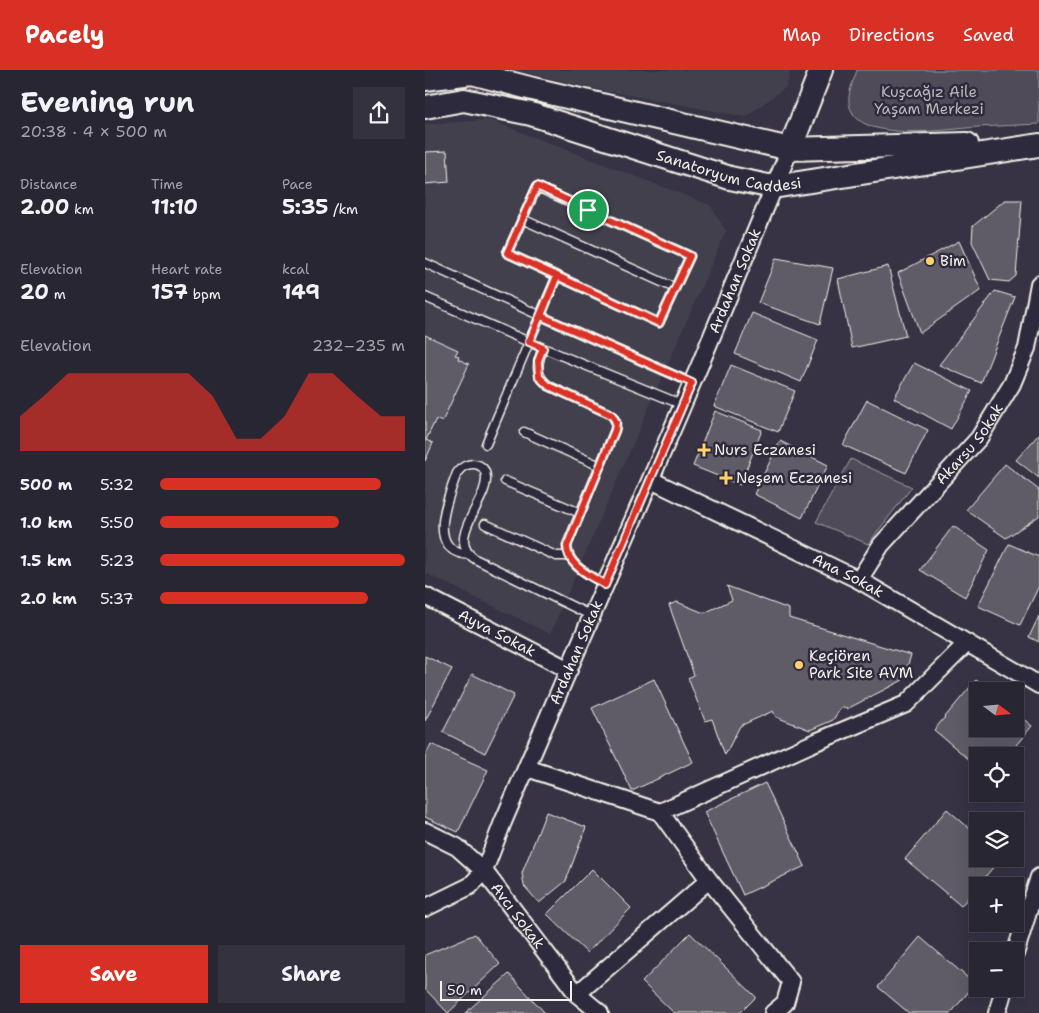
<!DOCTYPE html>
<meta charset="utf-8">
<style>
body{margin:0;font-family:"Shantell Sans",sans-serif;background:#35323f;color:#f1f3f6;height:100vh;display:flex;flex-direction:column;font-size:19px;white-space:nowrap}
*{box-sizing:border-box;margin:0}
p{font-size:16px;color:#a5a5ac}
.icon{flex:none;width:28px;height:28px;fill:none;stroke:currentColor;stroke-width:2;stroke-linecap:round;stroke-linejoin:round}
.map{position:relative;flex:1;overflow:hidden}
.panel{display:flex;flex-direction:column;background:#292633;width:425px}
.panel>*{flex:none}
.needle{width:32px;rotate:106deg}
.tools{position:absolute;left:544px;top:612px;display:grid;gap:10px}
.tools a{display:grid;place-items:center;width:55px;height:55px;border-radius:0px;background:#292633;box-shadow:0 5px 20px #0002,0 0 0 1px #45434e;font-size:25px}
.scale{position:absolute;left:15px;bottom:12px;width:132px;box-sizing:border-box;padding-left:5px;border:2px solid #f4f1e8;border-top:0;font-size:14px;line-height:18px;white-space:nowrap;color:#f4f1e8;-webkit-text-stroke:4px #2f2a3d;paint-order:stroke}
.pin{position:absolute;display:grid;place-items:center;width:42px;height:42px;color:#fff;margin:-21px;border:2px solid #fff;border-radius:50%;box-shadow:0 1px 5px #0007}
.round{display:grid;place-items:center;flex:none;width:52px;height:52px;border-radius:0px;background:#35323f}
.head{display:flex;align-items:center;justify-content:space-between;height:85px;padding:0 20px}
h1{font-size:28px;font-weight:700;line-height:38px}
.stats{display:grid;grid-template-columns:repeat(3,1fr);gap:8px;height:85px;padding:5px 20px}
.stats div{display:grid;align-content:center}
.stats b{font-size:21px;font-weight:700}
.stats small{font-size:14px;font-weight:400}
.stats p{font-size:14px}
.chart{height:140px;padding:10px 20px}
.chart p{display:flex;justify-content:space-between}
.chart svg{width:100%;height:90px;margin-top:5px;fill:#d93025;opacity:.7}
.cta{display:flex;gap:10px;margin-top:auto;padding:10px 20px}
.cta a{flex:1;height:58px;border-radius:0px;background:#d93025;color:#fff;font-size:20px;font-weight:700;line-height:58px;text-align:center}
.cta a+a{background:#35323f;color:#f1f3f6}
ul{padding:0 20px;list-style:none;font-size:16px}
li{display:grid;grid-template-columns:80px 60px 1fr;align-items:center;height:38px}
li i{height:12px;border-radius:6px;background:#d93025}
header{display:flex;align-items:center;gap:30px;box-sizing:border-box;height:70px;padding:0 25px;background:#d93025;color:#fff}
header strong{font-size:24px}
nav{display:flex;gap:28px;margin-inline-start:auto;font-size:18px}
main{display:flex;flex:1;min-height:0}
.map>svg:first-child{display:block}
.built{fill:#433f4e}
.green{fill:#504b59;stroke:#a29ea0}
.building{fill:#5f5c67;stroke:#f4f1e8}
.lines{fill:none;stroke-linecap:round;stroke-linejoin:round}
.lane-casing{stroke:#f4f1e8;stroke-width:11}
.street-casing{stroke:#f4f1e8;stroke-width:20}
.secondary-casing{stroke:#f4f1e8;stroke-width:26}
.lane{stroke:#2f2a3d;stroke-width:8}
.street{stroke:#2f2a3d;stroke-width:16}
.secondary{stroke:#2f2a3d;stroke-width:22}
.route-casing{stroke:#fff;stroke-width:10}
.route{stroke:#d93025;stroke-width:6}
.poi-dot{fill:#ffd166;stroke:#2f2a3d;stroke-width:2}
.labels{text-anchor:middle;stroke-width:5;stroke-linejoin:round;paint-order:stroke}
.park-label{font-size:15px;fill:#bbb7b6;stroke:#2f2a3d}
.street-label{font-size:15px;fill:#f4f1e8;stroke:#2f2a3d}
.poi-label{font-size:15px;fill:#f4f1e8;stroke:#2f2a3d;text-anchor:start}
</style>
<header>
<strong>Pacely</strong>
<nav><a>Map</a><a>Directions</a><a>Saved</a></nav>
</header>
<main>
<section class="panel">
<div class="head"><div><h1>Evening run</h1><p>20:38 · 4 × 500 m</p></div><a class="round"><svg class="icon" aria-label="share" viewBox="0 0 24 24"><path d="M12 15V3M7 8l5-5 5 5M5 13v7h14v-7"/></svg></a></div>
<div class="stats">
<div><p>Distance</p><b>2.00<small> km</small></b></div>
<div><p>Time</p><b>11:10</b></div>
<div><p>Pace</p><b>5:35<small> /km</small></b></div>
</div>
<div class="stats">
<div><p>Elevation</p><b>20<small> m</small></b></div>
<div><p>Heart rate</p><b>157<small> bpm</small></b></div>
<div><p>kcal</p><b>149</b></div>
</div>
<div class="chart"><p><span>Elevation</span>232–235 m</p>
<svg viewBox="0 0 160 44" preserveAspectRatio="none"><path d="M0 44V27L10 17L20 6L30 6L40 6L50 6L60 6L70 6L80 17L90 38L100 38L110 27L120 6L130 6L140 17L150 27L160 27V44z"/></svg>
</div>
<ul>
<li><b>500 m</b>5:32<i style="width:90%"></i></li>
<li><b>1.0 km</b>5:50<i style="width:73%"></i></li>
<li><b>1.5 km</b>5:23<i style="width:100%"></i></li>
<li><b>2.0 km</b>5:37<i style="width:85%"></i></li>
</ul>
<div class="cta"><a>Save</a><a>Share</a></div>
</section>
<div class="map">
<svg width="614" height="943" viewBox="0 0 614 943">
<rect width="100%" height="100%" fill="#373244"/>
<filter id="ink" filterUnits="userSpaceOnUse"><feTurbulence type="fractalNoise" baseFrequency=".02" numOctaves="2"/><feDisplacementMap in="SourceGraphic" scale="10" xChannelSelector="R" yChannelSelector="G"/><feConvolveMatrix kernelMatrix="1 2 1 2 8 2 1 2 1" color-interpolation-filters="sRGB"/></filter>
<g filter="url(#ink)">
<path class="built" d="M91,0H366L361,17L321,47L166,18Z
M65,50L285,135L301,161L125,564L0,503V54Z"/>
<path class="green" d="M432,0H614V54C594,55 573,56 553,57C523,59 440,73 426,40C420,27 428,13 432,0Z
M426,389L487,417L443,474L391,452Z"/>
<path class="building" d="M22,81L24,112L0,114V82Z
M580,130H597L591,206L584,212L565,210L547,172L548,156Z
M534,171L556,220L495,263L473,203Z
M351,188L408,198L395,254L333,233Z
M463,196L481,266L427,278L413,209Z
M570,221L590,227L556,313L514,295Z
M327,243L393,270L376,312L310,284Z
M0,265L33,280L30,285L34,286L33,289L44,294L17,352L11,349L1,370L8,373L0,391Z
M489,293L547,321L526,359L469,328Z
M306,295L370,321L353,362L289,336Z
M442,330L503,360L481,403L418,375Z
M290,341L337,360L315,415L268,396Z
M614,364V408L591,390Z
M355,371L403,395L377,448L329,424Z
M580,394L614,420V446L581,468L541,440Z
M528,456L564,480L540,527L495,500Z
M584,474L614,487V516L595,555L553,536Z
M302,516L364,539V548L486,585L478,610L422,639L416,637L408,650L385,660L351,647L348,641L315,656L300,685L287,649L280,651L263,608L269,605L244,535L252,532L279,543L307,530Z
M614,546V572L604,567Z
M0,586L27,599L0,651Z
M47,604L89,625L60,683L18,662Z
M229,609L268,692L207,721L167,638Z
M551,610L565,621H552V659H590V642L607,656L582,686H552V696L509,660Z
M6,674L63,700L33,762L0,747V687Z
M340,713L380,796L318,825L279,742Z
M522,739L552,765V789H575L536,836L480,789Z
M121,742L161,757L141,811L114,833L99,816L97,803Z
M167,799L206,838L162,883L122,844Z
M265,863L331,927L315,943H249L217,912Z
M50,864L75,894L23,943L0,919V885Z
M495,867L550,914L526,943H484L453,917Z
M84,904L120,943H40Z"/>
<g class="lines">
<defs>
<path id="lane" d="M112,117L265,186L234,253L82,183Z
M97,149L250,218
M0,193L116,246L267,313
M0,227L118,278L258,335
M118,278C112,294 109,304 124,316L183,343C190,347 192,352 190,360L142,475C142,496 165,505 181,515
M99,362L175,396
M61,374L132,206
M80,411L155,443
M60,454L131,486H143
M45,485C0,482 22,430 32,403C40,391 60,390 61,407C63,432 19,469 50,489L167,546"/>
<g id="street">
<path id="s1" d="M226,410L434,510L614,615"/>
<path id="s2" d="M434,510L456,475L554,368L587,314L602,278L614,214"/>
<path id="s3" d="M0,526L144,600"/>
<path d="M102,698L235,742"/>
<path id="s4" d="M0,761L32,777L59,801L152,924L175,943"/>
<path id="s5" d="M0,838L45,816L59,801L78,752L274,297L365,79"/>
<path d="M590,884L614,807"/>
<path d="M152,924L284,810"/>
<path d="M348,943L360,933L366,912L284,810L235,742L386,674L481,634L542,573"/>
<path d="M572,943L579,919"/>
</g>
<g id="secondary">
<path d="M0,9L47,3L108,19L365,79L542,74"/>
<path id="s6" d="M0,37L39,30L106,44L305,108L348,117L614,75"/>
<path d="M365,79L396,0"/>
</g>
</defs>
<use href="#lane" class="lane-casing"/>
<use href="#street" class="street-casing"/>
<use href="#secondary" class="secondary-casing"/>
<use href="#lane" class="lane"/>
<use href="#street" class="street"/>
<use href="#secondary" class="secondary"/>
</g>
</g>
<g class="lines" filter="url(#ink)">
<defs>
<path id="route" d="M163,140L112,116L82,183L132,206L104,272L118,278L113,291L114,307L124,316L187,345L191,352L190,360L142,476C142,496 165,505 180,515L267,313L116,246L132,206L234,253L265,186L163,140"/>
</defs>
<use href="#route" class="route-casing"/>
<use href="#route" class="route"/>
</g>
<g class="poi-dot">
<circle cx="505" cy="191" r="5"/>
<path d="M276.5 372.5h5v5h5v5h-5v5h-5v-5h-5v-5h5z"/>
<path d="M298.5 400.5h5v5h5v5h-5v5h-5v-5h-5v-5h5z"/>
<circle cx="374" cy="595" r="5"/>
</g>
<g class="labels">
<g class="park-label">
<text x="504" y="27">Kuşcağız Aile<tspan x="504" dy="17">Yaşam Merkezi</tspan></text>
</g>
<g class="street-label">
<text dy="5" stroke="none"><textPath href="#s6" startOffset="315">Sanatoryum Caddesi</textPath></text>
<text dy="5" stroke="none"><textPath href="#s5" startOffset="712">Ardahan Sokak</textPath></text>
<text dy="5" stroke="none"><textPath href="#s2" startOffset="176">Akarsu Sokak</textPath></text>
<text dy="5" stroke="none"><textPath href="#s1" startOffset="219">Ana Sokak</textPath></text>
<text dy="5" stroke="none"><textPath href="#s3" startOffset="81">Ayva Sokak</textPath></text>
<text dy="5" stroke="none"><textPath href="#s5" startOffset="308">Ardahan Sokak</textPath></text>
<text dy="5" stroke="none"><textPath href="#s4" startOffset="128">Avcı Sokak</textPath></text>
</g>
<g class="poi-label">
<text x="515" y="196">Bim</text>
<text x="289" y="385">Nurs Eczanesi</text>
<text x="311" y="413">Neşem Eczanesi</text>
<text x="384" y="591">Keçiören<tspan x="384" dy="17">Park Site AVM</tspan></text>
</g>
</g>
</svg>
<div class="tools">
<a><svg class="needle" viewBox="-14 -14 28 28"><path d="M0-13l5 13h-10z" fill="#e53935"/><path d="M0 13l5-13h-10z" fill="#a5a5ac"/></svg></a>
<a><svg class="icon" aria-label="locate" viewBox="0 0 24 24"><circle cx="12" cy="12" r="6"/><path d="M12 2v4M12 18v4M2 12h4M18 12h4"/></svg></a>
<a><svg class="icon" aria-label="layers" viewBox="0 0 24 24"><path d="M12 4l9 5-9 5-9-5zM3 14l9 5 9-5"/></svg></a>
<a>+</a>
<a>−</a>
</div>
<div class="scale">50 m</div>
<div class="pin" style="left:163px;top:140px;background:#1e9e55"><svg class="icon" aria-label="arrive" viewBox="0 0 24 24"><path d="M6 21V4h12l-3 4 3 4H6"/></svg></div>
</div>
</main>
